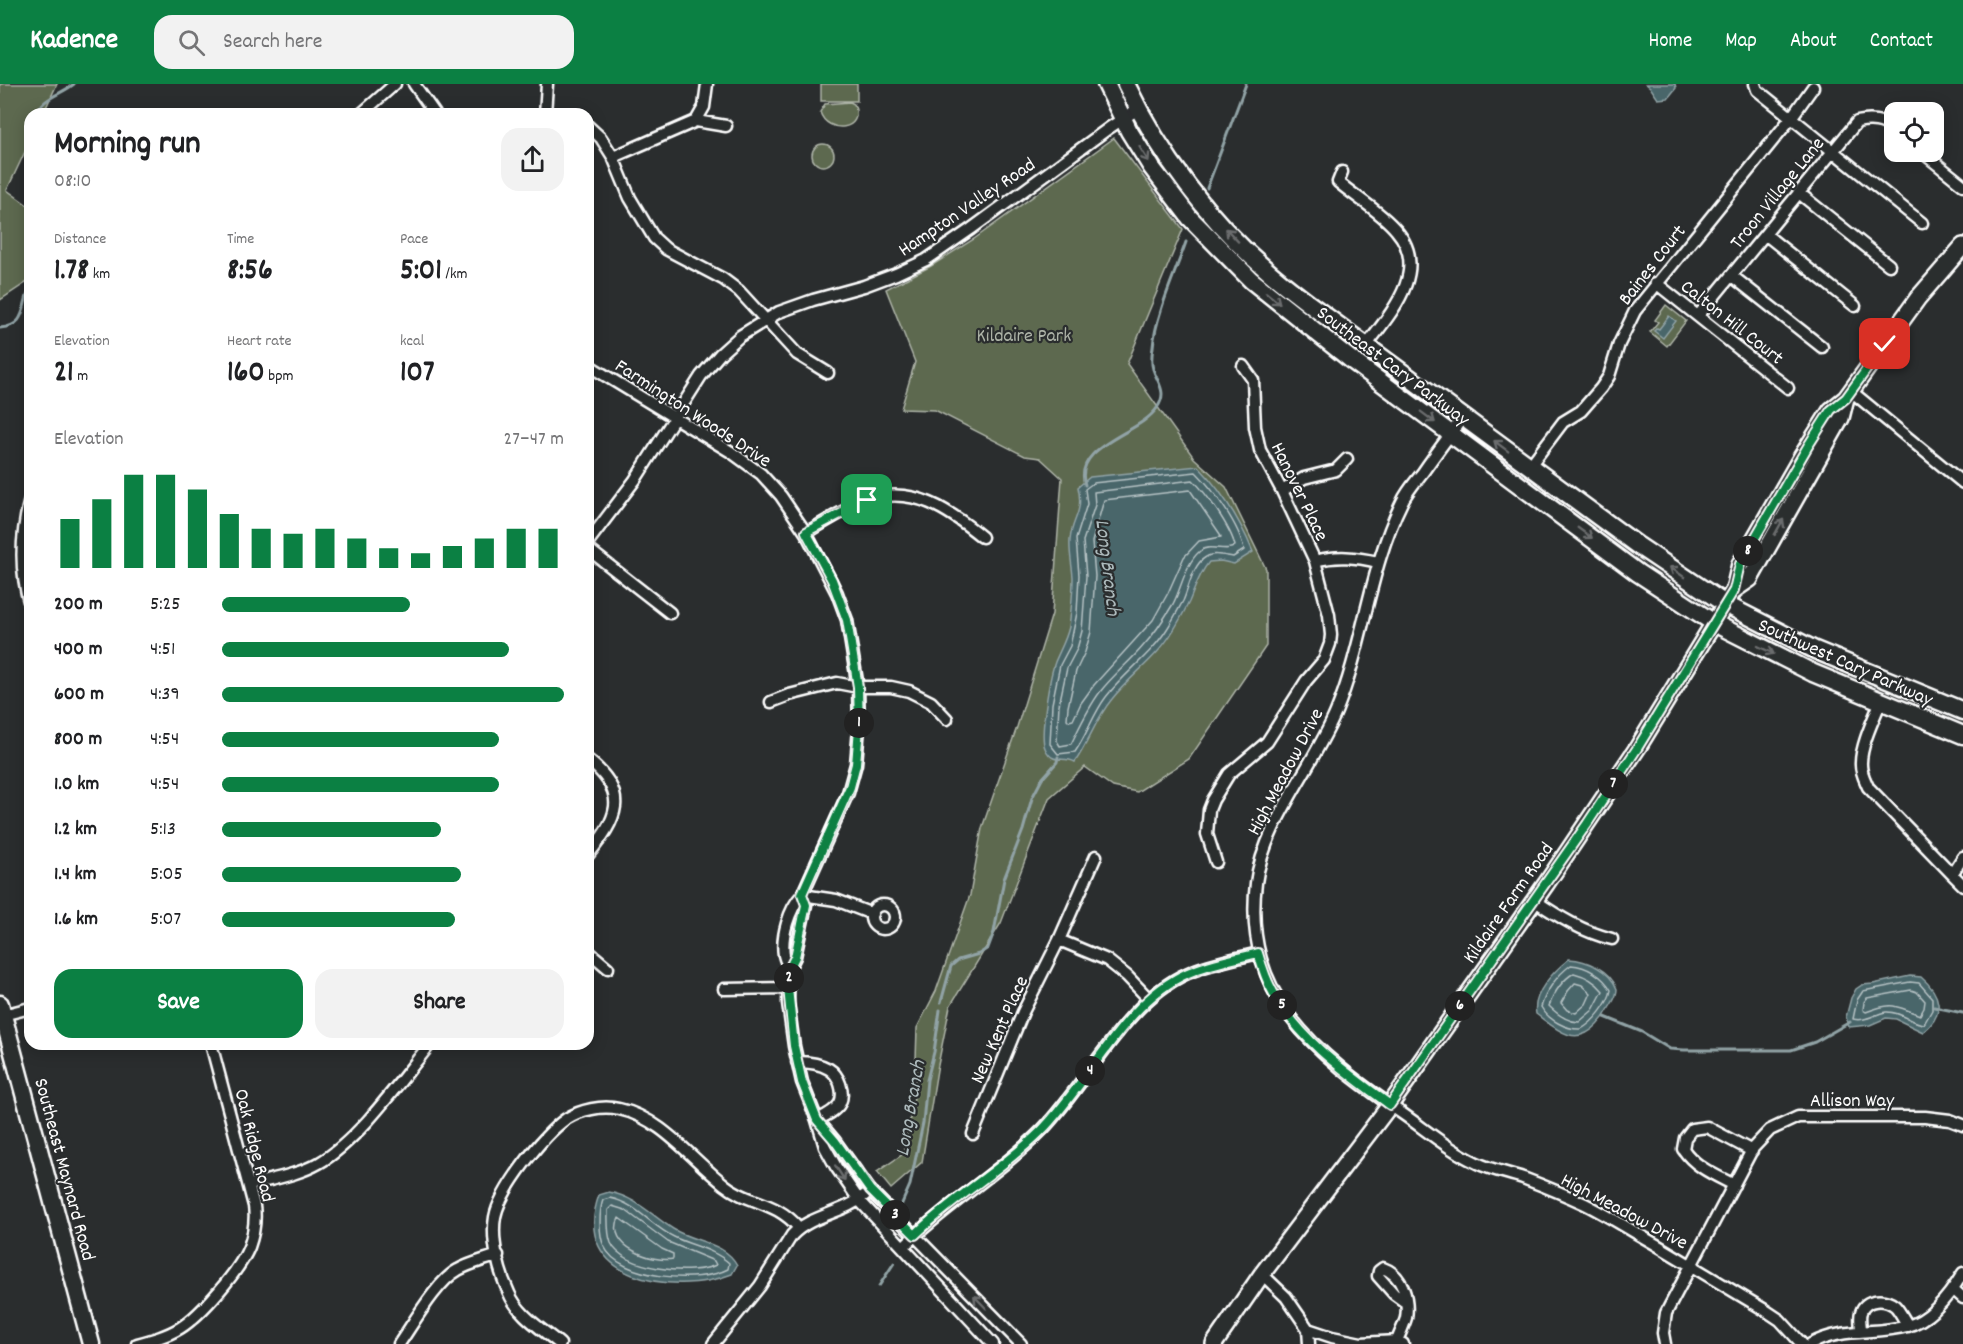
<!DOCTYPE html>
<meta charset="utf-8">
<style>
body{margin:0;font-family:Dekko,sans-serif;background:#f2f2f2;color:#202124;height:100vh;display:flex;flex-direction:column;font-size:22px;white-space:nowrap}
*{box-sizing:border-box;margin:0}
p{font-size:20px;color:#757577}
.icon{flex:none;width:33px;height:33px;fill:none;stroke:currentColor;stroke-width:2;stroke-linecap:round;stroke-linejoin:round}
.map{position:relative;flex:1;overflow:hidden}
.drawer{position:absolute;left:24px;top:24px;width:570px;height:942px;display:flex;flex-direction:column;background:#fff;border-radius:18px;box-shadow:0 3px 15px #0003}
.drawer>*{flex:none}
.tools{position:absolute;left:1884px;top:18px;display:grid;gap:12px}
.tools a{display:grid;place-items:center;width:60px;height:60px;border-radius:12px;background:#fff;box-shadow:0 3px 15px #0003;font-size:30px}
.pin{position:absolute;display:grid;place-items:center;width:51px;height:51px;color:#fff;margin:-26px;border-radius:12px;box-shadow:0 3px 9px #0006}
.km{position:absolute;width:30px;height:30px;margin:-15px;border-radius:50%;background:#222;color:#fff;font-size:16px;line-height:30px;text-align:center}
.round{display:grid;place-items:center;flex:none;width:63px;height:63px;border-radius:18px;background:#f2f2f2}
.headline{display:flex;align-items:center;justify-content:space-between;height:102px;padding:0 30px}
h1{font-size:33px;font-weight:700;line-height:45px}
.figures{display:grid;grid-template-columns:repeat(3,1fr);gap:9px;height:102px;padding:6px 30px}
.figures div{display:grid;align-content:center}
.figures b{font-size:30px;font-weight:700}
.figures small{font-size:16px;font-weight:400}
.figures p{font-size:16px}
.chart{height:168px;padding:12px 30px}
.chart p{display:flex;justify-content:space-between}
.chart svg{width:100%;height:108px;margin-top:6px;stroke:#0b8043;stroke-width:6}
.primary-button{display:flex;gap:12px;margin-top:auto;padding:12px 30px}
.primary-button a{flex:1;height:69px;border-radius:18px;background:#0b8043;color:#fff;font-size:24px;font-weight:700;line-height:69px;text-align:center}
.primary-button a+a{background:#f2f2f2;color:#202124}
ul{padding:0 30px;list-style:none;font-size:20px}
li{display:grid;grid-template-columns:96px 72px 1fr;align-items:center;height:45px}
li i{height:15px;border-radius:8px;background:#0b8043}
header{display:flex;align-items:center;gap:36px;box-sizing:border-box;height:84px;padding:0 30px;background:#0b8043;color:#fff}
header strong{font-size:28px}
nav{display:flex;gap:33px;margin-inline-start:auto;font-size:21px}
.search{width:420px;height:54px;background:#f2f2f2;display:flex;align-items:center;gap:15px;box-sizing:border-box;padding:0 21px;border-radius:18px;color:#757577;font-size:22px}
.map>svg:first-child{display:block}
.green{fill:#5d6950;stroke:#aeb4a8;stroke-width:1.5}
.water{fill:#48666b;stroke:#91a3a6;stroke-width:1.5}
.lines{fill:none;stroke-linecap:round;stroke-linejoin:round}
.shore{stroke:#b6c2c4;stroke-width:1.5}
.stream{stroke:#91a3a6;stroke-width:3}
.street-casing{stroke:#fff;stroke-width:15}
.secondary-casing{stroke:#fff;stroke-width:20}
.primary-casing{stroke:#fff;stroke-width:21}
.street{stroke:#2a2d2e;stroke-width:10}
.secondary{stroke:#2a2d2e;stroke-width:15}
.primary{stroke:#2a2d2e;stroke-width:16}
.oneway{stroke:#6a6c6d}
.route-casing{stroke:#fff;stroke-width:12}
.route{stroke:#0b8043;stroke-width:8}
.labels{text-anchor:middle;stroke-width:4.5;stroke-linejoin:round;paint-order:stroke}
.street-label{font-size:20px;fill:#fff;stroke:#2a2d2e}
.park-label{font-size:20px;fill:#aeb4a8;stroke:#2a2d2e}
.water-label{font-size:21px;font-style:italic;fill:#adbabc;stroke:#2a2d2e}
</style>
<header>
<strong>Kadence</strong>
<div class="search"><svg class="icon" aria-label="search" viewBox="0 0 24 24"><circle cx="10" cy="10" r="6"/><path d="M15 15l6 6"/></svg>Search here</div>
<nav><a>Home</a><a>Map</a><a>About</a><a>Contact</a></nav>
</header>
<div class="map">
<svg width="1963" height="1260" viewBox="0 0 1963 1260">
<rect width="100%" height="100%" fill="#2a2d2e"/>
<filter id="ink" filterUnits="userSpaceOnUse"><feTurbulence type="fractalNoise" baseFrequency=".0167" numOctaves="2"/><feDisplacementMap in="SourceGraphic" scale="12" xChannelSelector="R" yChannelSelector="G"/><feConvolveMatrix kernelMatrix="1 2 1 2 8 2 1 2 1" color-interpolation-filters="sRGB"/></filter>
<g filter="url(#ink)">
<path class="green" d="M0,0H57L43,30H30V57L7,106L30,123V196L0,216Z
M821,0H857V17H821Z
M850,18L854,20C866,47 827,51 820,28L825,20Z
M1114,54L1183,145L1127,280L1194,374L1226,403L1266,485V562L1189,675L1137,708L1113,703L1085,683L1049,714L1001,839L950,922L937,986L922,1078L891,1105L877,1088L903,1070L915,1008L917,944L936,907L970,811L982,744L1017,643L1052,530L1062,394L1040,374L1025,372L935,326L901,325L915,278L886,205L931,182L974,155Z
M812 71a11 11 0 1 1 22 0a11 11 0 1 1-22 0Z
M1666,221L1686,237L1667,262L1650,248L1658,238L1655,236Z"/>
<path class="water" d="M1646,0H1675L1676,4L1668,14L1658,15L1650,3Z
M1669,232L1676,237L1663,254L1654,247L1657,244L1659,245Z
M1198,382C1222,407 1240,436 1253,468L1234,480L1221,477L1209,478C1199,490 1195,504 1189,518C1184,528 1179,538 1173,547C1158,573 1131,591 1112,615C1096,634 1089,658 1075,678C1063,671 1053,682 1045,664C1039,651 1050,592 1055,578C1060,566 1066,556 1069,543C1071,527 1073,509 1073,493C1072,480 1069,468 1070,456C1072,433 1084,430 1078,403L1090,393Z
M1569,875C1587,876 1610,886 1617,905C1617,914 1612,918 1608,926C1605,932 1602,936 1597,941C1575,964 1556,945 1536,930C1532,909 1554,887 1569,875Z
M1910,892L1921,893C1941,910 1946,930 1923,948L1896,935L1886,934L1870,941L1849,943L1846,933L1851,914L1856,905L1862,901L1873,900Z
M609,1108C636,1113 651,1131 673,1145C693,1158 725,1158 737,1181L732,1190C674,1213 569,1196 599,1111Z"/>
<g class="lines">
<path class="shore" d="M1196,388C1213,405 1240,442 1244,466L1233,473C1225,472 1213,468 1206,473C1192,481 1189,504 1183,517C1178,526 1173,536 1167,545C1151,571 1125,588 1106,613C1093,630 1087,651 1075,668L1058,670L1050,660L1052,620L1060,581L1070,562L1077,529L1079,491L1076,455L1087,420L1085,405L1093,399Z
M1193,396C1207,410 1231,444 1235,462C1226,469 1211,459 1200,467C1185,480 1182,503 1173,520C1164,535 1156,548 1144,561C1130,578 1113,591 1100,608C1088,624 1080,642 1071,660L1060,662L1057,657L1059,621L1067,584L1077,565L1082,547L1086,492L1083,457L1095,421L1094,408Z
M1190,406L1220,450L1221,453L1199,457L1184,473L1168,509L1153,536L1094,601L1081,619L1073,636L1069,637L1067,635L1068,623L1076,587L1085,568L1091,548L1095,492L1092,458L1104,416Z
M1571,881C1587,882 1603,892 1611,906C1609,919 1593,939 1581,945C1567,946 1548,936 1541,923C1546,907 1557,891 1571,881Z
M1574,889C1586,892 1596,898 1603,907L1593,926L1579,938C1567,938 1557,930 1549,922C1554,909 1562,896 1574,889Z
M1910,898L1919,899L1932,914V926L1924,940C1911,939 1901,927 1886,928C1874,930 1866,938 1853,935L1857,916L1863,907Z
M1575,899L1582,901L1591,909L1586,920L1576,929L1567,926L1561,919L1568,907Z
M1911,906L1917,908L1925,917L1924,924L1920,931C1894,922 1895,917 1866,928L1863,926L1864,918L1867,914Z
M610,1114C636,1119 651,1142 674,1153C692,1162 714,1165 729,1179L728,1185C700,1200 619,1196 604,1162C601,1156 600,1146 600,1139C600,1130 600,1124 603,1116Z
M612,1122L625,1126L668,1158L714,1177L716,1181C693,1192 623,1186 611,1159C607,1149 608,1136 608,1126Z
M619,1134L662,1165L673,1170V1175C653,1179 605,1162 619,1134Z"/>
<path class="stream" d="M37,30C41,14 62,10 74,0
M1207,104L1246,0
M0,244C27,242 21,223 30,204
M1085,401C1072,361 1140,350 1157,324C1168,308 1158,300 1153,285C1151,279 1152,269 1153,263C1155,233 1176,187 1186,158
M941,918L951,882L958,876L979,870L988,864L994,848L1004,795L1023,746L1032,714L1042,695L1057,678L1058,673
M1934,923L1963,929
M1605,933L1642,948L1670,965L1684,966H1791L1815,958L1850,938
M900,1124L910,1101L923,1039L927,996L934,968L940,926
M879,1202L894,1179"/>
<defs>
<path id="street" d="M414,0L435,30
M1755,0L1757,6L1922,139
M361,30L395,0
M545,30L547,0
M696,37L726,42
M588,42L601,54L613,73L630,114L654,154L666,165L723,195L739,207L797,270L828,289
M1922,68L1963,101
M613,73L696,37L704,23L707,0
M1342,88L1338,98C1357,114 1381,128 1396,146C1431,186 1390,230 1366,262
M1799,109L1889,181
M1765,150L1855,222
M1732,192L1822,263
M1656,199L1788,304
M1698,232L1857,38C1871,35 1882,36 1894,45
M588,281L731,368L761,390L781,412L806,449L837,509L847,536L858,603L859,644L856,680L848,709L802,811C789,825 781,852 784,871C785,876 788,881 789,885L795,873L806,821L802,811
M1851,307L1963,399
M1463,333C1450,351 1436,369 1423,388C1416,397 1407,407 1402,418C1369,484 1364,560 1336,628C1313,683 1263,741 1256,799C1242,913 1316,969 1400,1028C1425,1045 1449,1066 1477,1079C1491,1086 1508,1089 1523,1094C1544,1102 1566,1111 1585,1120C1609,1132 1632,1147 1655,1160C1691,1182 1728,1204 1765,1226L1780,1236L1802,1260
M1529,383L1563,338L1581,327L1601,304L1609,292L1619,260L1635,227L1791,34L1813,3
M1282,407L1304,394L1336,386L1347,375
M30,415C21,450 19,486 30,521
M806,449C823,439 851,421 868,416C913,401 949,426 982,453
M588,458L635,396L701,292L720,270L740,252L779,228L813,216L864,202L896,190L926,176L971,145L1109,44L1138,25
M588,465L670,529
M1315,477C1337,471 1356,473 1378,478
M1881,617C1874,634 1860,663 1861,681C1861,689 1865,696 1868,703L1952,790
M771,618L789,611L837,599L858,603H891L909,607L931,618L947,635
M588,676C631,710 617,735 588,771
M1963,773L1952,790L1963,801
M1216,778L1207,750L1209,726L1213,716L1229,690L1267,658L1306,597L1324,576L1330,560L1331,551L1329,531L1315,477L1282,407L1260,366L1255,343L1253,296L1243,282
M802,811L836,816L872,830
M1534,816C1559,833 1583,848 1612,855
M871 833a12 12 0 1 1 24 0a12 12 0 1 1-24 0Z
M1059,856L1107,876L1127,892L1148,914
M588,867L608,884
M789,885L788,919L794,962L802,998L817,1036L825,1063L836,1083L859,1116L993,1260
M724,905L788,904
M3,931L30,924
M797,978C809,978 819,979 829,985C839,991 845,1008 840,1019C836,1027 825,1032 817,1036
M819,1038L835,1057L870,1106L1021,1260
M973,1050L1023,928L1059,856L1096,772
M249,1101C272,1095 298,1091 319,1079C358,1057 401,996 430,960
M1734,1101C1715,1091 1695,1083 1683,1065L1685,1054L1692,1045L1707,1043L1752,1067
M903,1163C946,1120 1000,1089 1043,1045C1089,997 1125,917 1188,889C1210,879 1235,875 1258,869
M1262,1190L1286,1213L1308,1245L1332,1253L1361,1259L1397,1257L1403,1260
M1953,1205L1963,1214
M1308,1245L1309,1260
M1861,1247C1861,1241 1859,1233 1861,1228C1866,1214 1885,1214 1895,1222C1900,1227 1904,1236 1908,1242
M1397,1257C1400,1249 1404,1241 1406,1234C1409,1215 1403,1191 1383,1184L1379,1187L1378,1192L1394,1210L1405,1218
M137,1260C152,1256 167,1252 180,1244C201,1231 240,1186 249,1163C254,1149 256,1136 254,1122L211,960
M399,1260C413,1240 437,1197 458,1186C470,1179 485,1176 498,1171
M560,1260C542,1245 518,1231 509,1209C499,1188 491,1156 495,1133C500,1106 543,1051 566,1035C580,1026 602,1021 619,1025C662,1034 691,1075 725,1101C748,1120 775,1116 799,1144
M713,1260L760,1202L792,1151C812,1130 843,1130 865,1111
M1665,1260L1663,1249L1666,1229L1753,1064L1770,1046L1798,1033H1925L1950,1036L1963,1041
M1811,1260C1842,1243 1875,1251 1907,1242C1931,1236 1951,1209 1963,1189"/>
<path id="secondary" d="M1734,506L1750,495L1841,334L1846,314
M1214,1260L1262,1190L1390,1021L1546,800L1638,663L1734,506L1740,480L1802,372L1831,326L1846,314L1918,214L1963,162"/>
<path id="primary" d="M1106,0L1129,47L1152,84L1190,134L1251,196L1350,275L1638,489L1714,539L1813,589L1963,651
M1126,0C1160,71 1209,137 1269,188C1284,201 1300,213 1316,225L1637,461L1725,520L1815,566L1963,627
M0,920L91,1260"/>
</defs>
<use href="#street" class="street-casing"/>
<use href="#secondary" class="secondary-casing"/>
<use href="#primary" class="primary-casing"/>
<use href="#street" class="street"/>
<use href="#secondary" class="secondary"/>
<use href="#primary" class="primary"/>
</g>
<defs><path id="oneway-shaft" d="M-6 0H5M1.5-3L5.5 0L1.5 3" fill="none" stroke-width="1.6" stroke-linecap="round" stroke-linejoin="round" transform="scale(1.5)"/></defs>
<g class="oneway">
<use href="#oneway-shaft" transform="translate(1144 70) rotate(58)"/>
<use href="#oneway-shaft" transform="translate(1232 151) rotate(-133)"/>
<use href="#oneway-shaft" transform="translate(1273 214) rotate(39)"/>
<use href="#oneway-shaft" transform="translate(1428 333) rotate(37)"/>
<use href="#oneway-shaft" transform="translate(1501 362) rotate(-143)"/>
<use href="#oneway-shaft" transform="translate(1779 443) rotate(-61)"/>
<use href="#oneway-shaft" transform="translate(1585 449) rotate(36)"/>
<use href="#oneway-shaft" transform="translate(1677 488) rotate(-145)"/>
<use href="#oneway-shaft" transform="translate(1766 566) rotate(26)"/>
<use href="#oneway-shaft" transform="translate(840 1089) rotate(57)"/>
<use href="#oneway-shaft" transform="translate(980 1218) rotate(-134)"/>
</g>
</g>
<g class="lines" filter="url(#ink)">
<defs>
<path id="route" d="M867,416L806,448L832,496L847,536L858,603L859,644L856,680L850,703L802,810L806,821L795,873L789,885L788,904L794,962L802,998L817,1036L835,1057L870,1106L915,1151C953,1113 1002,1086 1041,1047C1089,999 1124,917 1188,889C1210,879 1235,875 1258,869C1262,883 1266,896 1273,908C1300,957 1347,989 1390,1021L1587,740L1638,663L1734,506L1740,480L1808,362L1831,326L1846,314L1885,260"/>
</defs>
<use href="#route" class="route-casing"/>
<use href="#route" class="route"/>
</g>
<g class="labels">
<g class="street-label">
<text transform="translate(1776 108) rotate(-51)" y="7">Troon Village Lane</text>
<text transform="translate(966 122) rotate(-34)" y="7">Hampton Valley Road</text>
<text transform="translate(1651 180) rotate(-52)" y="7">Baines Court</text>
<text transform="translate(1733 237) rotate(38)" y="7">Calton Hill Court</text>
<text transform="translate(1394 281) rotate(37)" y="7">Southeast Cary Parkway</text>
<text transform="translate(694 328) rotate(33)" y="7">Farmington Woods Drive</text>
<text transform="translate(1301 407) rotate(64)" y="7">Hanover Place</text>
<text transform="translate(1846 577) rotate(24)" y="7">Southwest Cary Parkway</text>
<text transform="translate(1284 687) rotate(-62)" y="7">High Meadow Drive</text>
<text transform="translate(1507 818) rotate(-55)" y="7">Kildaire Farm Road</text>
<text transform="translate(998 945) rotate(-66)" y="7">New Kent Place</text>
<text x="1852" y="1022">Allison Way</text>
<text transform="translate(256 1061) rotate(76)" y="7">Oak Ridge Road</text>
<text transform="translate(66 1085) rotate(75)" y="7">Southeast Maynard Road</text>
<text transform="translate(1625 1126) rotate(28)" y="7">High Meadow Drive</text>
</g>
<g class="park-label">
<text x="1024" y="257">Kildaire Park</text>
</g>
<g class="water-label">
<text transform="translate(1109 483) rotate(83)" y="7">Long Branch</text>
<text transform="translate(909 1024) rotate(-80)" y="7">Long Branch</text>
</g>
</g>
</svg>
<div class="tools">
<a><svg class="icon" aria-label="locate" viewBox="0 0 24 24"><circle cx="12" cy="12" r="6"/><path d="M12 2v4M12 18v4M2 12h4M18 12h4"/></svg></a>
</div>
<div class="pin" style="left:867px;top:416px;background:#1e9e55"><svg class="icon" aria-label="arrive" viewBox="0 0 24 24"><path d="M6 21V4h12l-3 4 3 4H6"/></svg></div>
<div class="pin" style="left:1885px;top:260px;background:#d93025"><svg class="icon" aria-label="check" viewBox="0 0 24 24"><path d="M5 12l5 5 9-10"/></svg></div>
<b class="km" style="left:859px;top:639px">1</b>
<b class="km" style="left:789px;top:894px">2</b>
<b class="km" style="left:895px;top:1131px">3</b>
<b class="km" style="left:1090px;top:987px">4</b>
<b class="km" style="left:1282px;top:921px">5</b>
<b class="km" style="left:1460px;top:922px">6</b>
<b class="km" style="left:1613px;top:700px">7</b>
<b class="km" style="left:1748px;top:467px">8</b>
<section class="drawer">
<div class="headline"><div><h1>Morning run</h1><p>08:10</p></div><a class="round"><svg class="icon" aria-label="share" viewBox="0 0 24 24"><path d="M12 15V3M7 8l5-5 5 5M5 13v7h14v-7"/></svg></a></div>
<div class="figures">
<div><p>Distance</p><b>1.78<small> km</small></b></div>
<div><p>Time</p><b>8:56</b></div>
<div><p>Pace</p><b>5:01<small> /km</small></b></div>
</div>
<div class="figures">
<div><p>Elevation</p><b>21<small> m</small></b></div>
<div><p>Heart rate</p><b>160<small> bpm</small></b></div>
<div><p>kcal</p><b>107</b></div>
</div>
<div class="chart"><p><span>Elevation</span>27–47 m</p>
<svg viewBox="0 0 160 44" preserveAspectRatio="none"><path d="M5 44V24M15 44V16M25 44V6M35 44V6M45 44V12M55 44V22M65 44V28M75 44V30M85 44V28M95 44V32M105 44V36M115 44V38M125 44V35M135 44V32M145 44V28M155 44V28"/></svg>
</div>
<ul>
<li><b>200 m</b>5:25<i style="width:55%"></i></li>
<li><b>400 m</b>4:51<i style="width:84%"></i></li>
<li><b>600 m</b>4:39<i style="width:100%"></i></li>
<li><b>800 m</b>4:54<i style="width:81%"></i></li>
<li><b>1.0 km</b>4:54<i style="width:81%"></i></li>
<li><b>1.2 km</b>5:13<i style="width:64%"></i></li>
<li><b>1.4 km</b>5:05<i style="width:70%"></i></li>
<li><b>1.6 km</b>5:07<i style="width:68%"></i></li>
</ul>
<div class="primary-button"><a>Save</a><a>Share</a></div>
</section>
</div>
